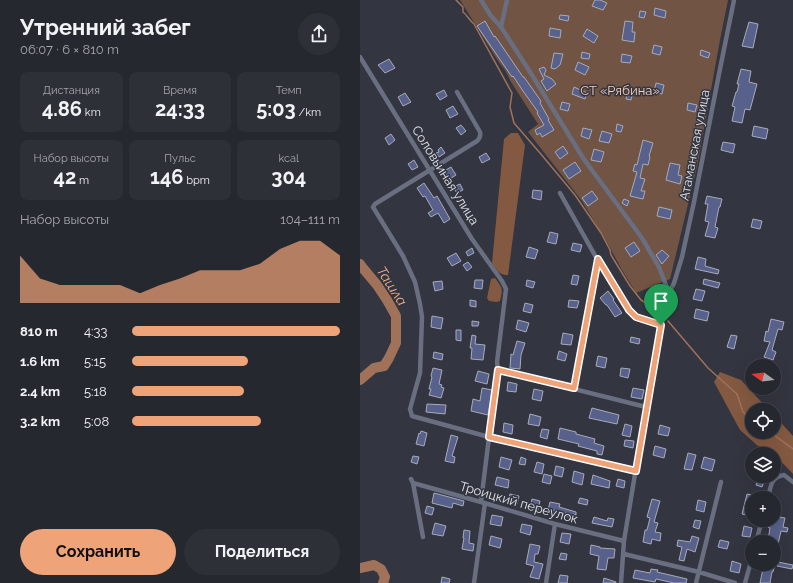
<!DOCTYPE html>
<html lang="ru">
<meta charset="utf-8">
<style>
body{margin:0;font-family:Raleway,sans-serif;background:#2e3038;color:#f1f3f6;height:100vh;display:flex;flex-direction:column;font-size:15px;white-space:nowrap}
*{box-sizing:border-box;margin:0}
p{font-size:13px;color:#a4a6ab}
.icon{flex:none;width:22px;height:22px;fill:none;stroke:currentColor;stroke-width:2;stroke-linecap:round;stroke-linejoin:round}
.map{position:relative;flex:1;overflow:hidden}
.details{display:flex;flex-direction:column;background:#262830;width:360px}
.details>*{flex:none}
.needle{width:26px;rotate:284deg}
.fabs{position:absolute;left:385px;top:359px;display:grid;gap:8px}
.fabs a{display:grid;place-items:center;width:36px;height:36px;border-radius:50%;background:#262830;box-shadow:0 4px 16px #0002,0 0 0 1px #42444c;font-size:20px}
.pin{position:absolute;display:grid;place-items:center;width:34px;height:34px;color:#fff;margin:-41px -17px;border-radius:50% 50% 50% 0;rotate:-45deg;box-shadow:0 0 4px #0007}
.pin .icon{rotate:45deg}
.round{display:grid;place-items:center;flex:none;width:42px;height:42px;border-radius:21px;background:#2e3038}
.overview{display:flex;align-items:center;justify-content:space-between;height:68px;padding:0 20px}
h1{font-size:22px;font-weight:700;line-height:30px}
.figures{display:grid;grid-template-columns:repeat(3,1fr);gap:6px;height:68px;padding:4px 20px}
.figures div{display:grid;align-content:center;border-radius:8px;background:#2e3038;text-align:center}
.figures b{font-size:20px;font-weight:700}
.figures small{font-size:11px;font-weight:400}
.figures p{font-size:11px}
.chart{height:112px;padding:8px 20px}
.chart p{display:flex;justify-content:space-between}
.chart svg{width:100%;height:72px;margin-top:4px;fill:#efa378;opacity:.7}
.action{display:flex;gap:8px;margin-top:auto;padding:8px 20px}
.action a{flex:1;height:46px;border-radius:24px;background:#efa378;color:#111;font-size:16px;font-weight:700;line-height:46px;text-align:center}
.action a+a{background:#2e3038;color:#f1f3f6}
ul{padding:0 20px;list-style:none;font-size:13px}
li{display:grid;grid-template-columns:64px 48px 1fr;align-items:center;height:30px}
li i{height:10px;border-radius:5px;background:#efa378}
main{display:flex;flex:1;min-height:0}
.map>svg:first-child{display:block}
.green{fill:#715443}
.forest{fill:#845941}
.lines{fill:none;stroke-linecap:round;stroke-linejoin:round}
.stream{stroke:#a0725a;stroke-width:1.5}
.river{stroke:#a0725a;stroke-width:10}
.building{fill:#57618b;stroke:#a8abb8}
.street{stroke:#696e81;stroke-width:4.5}
.route-casing{stroke:#fff;stroke-width:8}
.route{stroke:#efa378;stroke-width:5}
.labels{text-anchor:middle;stroke-width:3;stroke-linejoin:round;paint-order:stroke}
.park-label{font-size:13px;fill:#fcd0b9;stroke:#333540}
.street-label{font-size:13px;fill:#e1e3e9;stroke:#333540}
.water-label{font-size:14px;font-style:italic;fill:#f3ad86;stroke:#333540}
</style>
<main>
<section class="details">
<div class="overview"><div><h1>Утренний забег</h1><p>06:07 · 6 × 810 m</p></div><a class="round"><svg class="icon" aria-label="share" viewBox="0 0 24 24"><path d="M12 15V3M7 8l5-5 5 5M5 13v7h14v-7"/></svg></a></div>
<div class="figures">
<div><p>Дистанция</p><b>4.86<small> km</small></b></div>
<div><p>Время</p><b>24:33</b></div>
<div><p>Темп</p><b>5:03<small> /km</small></b></div>
</div>
<div class="figures">
<div><p>Набор высоты</p><b>42<small> m</small></b></div>
<div><p>Пульс</p><b>146<small> bpm</small></b></div>
<div><p>kcal</p><b>304</b></div>
</div>
<div class="chart"><p><span>Набор высоты</span>104–111 m</p>
<svg viewBox="0 0 160 44" preserveAspectRatio="none"><path d="M0 44V15L10 29L20 33L30 33L40 33L50 33L60 38L70 33L80 29L90 24L100 24L110 24L120 20L130 11L140 6L150 6L160 15V44z"/></svg>
</div>
<ul>
<li><b>810 m</b>4:33<i style="width:100%"></i></li>
<li><b>1.6 km</b>5:15<i style="width:56%"></i></li>
<li><b>2.4 km</b>5:18<i style="width:54%"></i></li>
<li><b>3.2 km</b>5:08<i style="width:62%"></i></li>
</ul>
<div class="action"><a>Сохранить</a><a>Поделиться</a></div>
</section>
<div class="map">
<svg width="433" height="583" viewBox="0 0 433 583">
<rect width="100%" height="100%" fill="#333540"/>
<path class="green" d="M100,0H368L360,40L337,167L310,279L276,293L262,270L249,246L222,201L168,132L178,124L151,82L145,70L138,61Z"/>
<path class="forest" d="M151,133H158L165,145L148,275C140,276 136,269 132,263L144,139Z
M135,278C143,289 143,288 140,301L137,302L129,301L127,298L131,279Z
M360,372L381,380L409,410H392V432H414V415L433,436V474L411,451L398,446L380,430L354,382Z"/>
<g class="lines">
<path class="stream" d="M96,0L103,7V12C108,16 109,20 114,24L152,93L150,107L154,123L180,153L215,195L241,233L250,250L251,255L270,286L281,300L298,311
M308,321L348,368L377,394L383,412L392,419
M410,432L433,449"/>
<path class="river" d="M0,264L2,267L17,285L27,300L36,316V343L29,358L24,366L14,368L0,380
M0,568L14,565L21,569L25,577L23,583"/>
</g>
<path class="building" d="M235,0H240L247,3L243,10L232,6Z
M295,8L306,11L305,18L294,15Z
M280,11L286,12L284,18L279,17Z
M200,15L209,16L208,21L199,19Z
M125,21L134,37L135,36L144,49L163,77H164L181,101L180,103L189,119L188,120L194,130L182,137L180,133L177,135L175,130L184,125L177,113L178,112L163,91L153,76L152,77L117,26Z
M265,21L273,22L272,32H275L274,42L262,40Z
M389,22L398,24L393,48L382,46Z
M190,28L201,30L200,38L189,36Z
M227,29L238,36L234,43L223,36Z
M294,45L302,47L300,55L292,53Z
M341,50L350,53L348,58L340,55Z
M222,52L230,54L229,59L221,58Z
M194,53L203,54L200,65L195,69L191,68Z
M262,54L272,56L270,63L261,62Z
M29,59L35,68L25,73L18,65Z
M218,62L229,67L225,75L215,70Z
M184,67L186,70L184,75L192,79L196,84L187,91L181,81L184,79L179,69Z
M381,69L391,71L389,82L397,84L390,110L385,109L382,123L372,121L375,107L372,106L376,92H377L379,84H377Z
M296,83L304,85L302,94L294,92Z
M214,87L227,93L225,99L212,94Z
M84,90L87,96L80,100L76,94Z
M268,90L273,91L271,100L266,99Z
M45,93L51,102L43,106L38,97Z
M202,102L210,104L208,111L200,109Z
M328,103L337,105L335,112L327,110Z
M93,106L98,114L90,118L86,110Z
M257,124L263,126L261,132L256,131Z
M101,125L106,131L101,135L96,128Z
M394,126L408,129L406,139L392,136Z
M223,128L232,130L229,139L221,136Z
M242,131L252,134L249,143L239,141Z
M31,134L35,140L29,145L25,138Z
M283,140L293,143L289,156L290,157L288,165L283,164L280,178L285,179L281,191H285L283,199L270,196L277,172L273,171L275,164L277,165Z
M363,142L375,144L373,153L361,150Z
M203,146L208,153L200,159L195,152Z
M81,147L85,153L79,157L76,153L79,152L78,150Z
M234,149L244,152L241,162L231,160Z
M126,153L130,159L122,163L119,157Z
M54,160L58,167L52,170L48,164Z
M215,162L221,171L209,179L203,170Z
M310,163L320,165L318,175L322,176L320,184L306,180Z
M91,167L96,175L90,179L84,171Z
M64,183L74,198L77,196L90,219L84,223L78,213L71,217L68,213L73,210L65,196L63,197L57,188Z
M100,184L103,190L97,193L93,187Z
M173,190L182,191L181,200L172,198Z
M232,191L238,199L228,206L222,198Z
M347,196L362,199L360,207H359L355,227L358,228L355,238L345,236L349,222L345,221L348,204H345Z
M264,199L269,201L267,206L262,203Z
M299,207L312,210L310,219L297,216Z
M393,219L402,221L400,229L391,227Z
M190,232L198,234L196,244L187,242Z
M274,242L280,251L271,257L265,248Z
M213,243L222,245L220,252L211,250Z
M169,247L178,250L175,259L166,257Z
M112,248L114,253L108,256L106,252Z
M302,250L309,256L302,264L296,255Z
M96,253L101,261L92,266L87,258Z
M338,257L346,259L345,266L359,270L358,274L335,269Z
M108,262L112,267L107,271L103,265Z
M213,275L219,276L217,285L211,284Z
M344,279L360,283L358,288L343,284Z
M115,280H123L122,289L114,288Z
M167,280L175,282L173,288L166,286Z
M82,281L83,289L75,291L73,282Z
M336,289L345,291L342,301L333,299Z
M248,291L254,299L253,300L262,313L255,317L247,305H246L240,298Z
M110,300L116,301V307L110,306Z
M209,300L219,301L217,308L208,307Z
M165,303L173,305L171,313L163,311Z
M336,309L349,312L347,321L334,318Z
M72,316L83,318L81,329L71,327Z
M411,319L424,322L422,330L418,329L412,350L416,352L413,360L404,357L410,342L404,341L406,331L408,332Z
M158,320L169,323L166,332L156,329Z
M112,321L119,322L118,326H112Z
M96,330H101V341L96,340Z
M203,333L213,335L211,345L201,344Z
M112,335L116,336L115,344L125,345L123,360L111,359L112,348H110Z
M371,335L377,336L374,349L367,347Z
M271,337L280,339L279,344L270,342Z
M157,341L165,343L161,355L160,369L150,368L151,354L153,355Z
M199,351L207,354L205,361L197,359Z
M74,352L83,354L82,360L73,358Z
M238,356L247,358L245,368L236,366Z
M73,368L82,370L79,384L82,385L81,387L84,388L81,398L69,395L71,389H69L72,377L71,376Z
M261,368L270,369L268,378L260,376Z
M118,371L129,374L127,384L115,381Z
M148,382L157,384L156,392L147,391Z
M122,388L132,390L128,415L111,411L113,399L120,401Z
M273,388L284,390L282,399L271,397Z
M174,389L183,391L181,401L172,399Z
M67,404L86,405L85,414L66,412Z
M232,408L259,415L257,424L229,418Z
M170,414L181,417L179,426L168,424Z
M144,423L153,425L152,434L143,432Z
M265,424L272,426L270,437L262,435Z
M300,425L310,428L308,436L298,434Z
M200,428L216,432V434L235,439L234,443L244,446L242,455L237,454V451L218,446L219,444L198,439Z
M182,429L189,430L187,439L180,437Z
M61,431L67,433L64,446L56,444L59,433L60,434Z
M91,435L98,437L92,456L95,457L94,463L85,461Z
M265,440L274,441L273,448L264,446Z
M295,446L306,449L304,458L293,455Z
M328,453L336,455L332,470L324,469Z
M53,456L59,457L57,464L51,462Z
M141,457L152,460L149,470L139,467Z
M161,457L166,459L165,465L159,464Z
M344,457L355,460L352,471L341,468Z
M177,462L184,464L182,474L174,472Z
M196,466L204,468L202,477L194,475Z
M214,471L224,474L222,485L212,482Z
M184,474L192,476L190,484L182,482Z
M233,475L250,481L249,488L231,484Z
M137,477L149,480L148,488L135,485Z
M399,477L405,479L402,487L396,485Z
M258,479L265,481L264,488L256,486Z
M74,493L104,501L103,506L93,503L92,508L72,503Z
M150,494L159,496L157,504L148,502Z
M387,494L392,495V510L391,516L382,514Z
M220,498L228,500L227,505L218,503Z
M172,499L180,501L178,510L170,508Z
M292,499L300,501L294,522L298,523L295,532L301,533L300,541L292,539L291,544L283,542L285,530H287L290,518L287,517Z
M338,500L346,502L344,512L336,510Z
M190,502L200,504L199,507L216,512V515L213,514L212,518L205,516L206,513L188,510Z
M67,506L74,508L72,515L65,513Z
M132,515L143,517L141,526L130,524Z
M414,516L425,518L423,527L428,528L427,532L421,531L416,553H414V542L408,540L410,528L408,527L410,520H414Z
M234,517L247,521L248,518L254,519L252,527L232,523Z
M335,520L341,521L339,529L333,527Z
M75,523L86,526L83,536L72,534Z
M162,524L172,526L170,535L160,532Z
M384,526L392,528L390,537L382,536Z
M104,530L110,531L109,543L114,544L113,551L102,549L104,538H103Z
M202,533L211,534L209,544L200,542Z
M131,536L142,539L140,548L129,545Z
M332,536L339,538L335,552L327,549L324,561L319,560L322,547L317,546L318,540L330,542Z
M360,540L369,542L367,549L358,547Z
M170,544L180,546L178,554H175L174,562L183,564L179,579L170,577L174,566L166,564Z
M231,545L240,547V548L255,549L254,558H248L246,570L237,569L239,556L230,554Z
M201,553L207,554L206,560L199,559Z
M372,561L381,564L379,573L370,571Z
M418,562L433,565L432,569L417,566Z
M404,564H415L413,572H412L410,583H400Z
M291,569L298,570L297,572L327,579L326,583H314L296,579L295,582L273,578L275,570L290,573Z
M200,575L208,576L207,583H198Z
M82,577L90,579L89,583H81Z
M244,578L256,582V583H243Z"/>
<g class="lines">
<path class="street" d="M121,0L131,16L141,27L172,75L223,158L282,238L299,267L309,293L304,312L296,349L286,407L264,541L261,583
M141,27L147,0
M0,57L112,239L142,281L146,289L137,362L138,370L129,437L121,502
M97,92L120,132C121,136 120,138 117,141L15,204L13,207L43,256L55,282L60,304L62,317L60,373L50,409L52,416L129,437L276,471
M200,193L237,259L269,310L276,317L301,325
M309,293L314,283L322,257L334,202L359,74L374,0
M138,370L286,407
M214,389L237,259
M51,479L53,483L121,502L195,524L264,541
M53,483L63,537
M408,498C411,487 410,477 424,475L433,482
M396,542L402,520
M264,554L339,572L375,583
M114,583L125,503
M186,583L195,524
M336,583L361,482
M385,583L392,558"/>
</g>
<g class="lines">
<defs>
<path id="route" d="M238,259L269,310L276,317L301,325L276,471L129,437L138,370L214,388Z"/>
</defs>
<use href="#route" class="route-casing"/>
<use href="#route" class="route"/>
</g>
<g class="labels">
<g class="park-label">
<text x="260" y="95">СТ «Рябина»</text>
</g>
<g class="street-label">
<text transform="translate(334 145) rotate(-79)" y="5">Атаманская улица</text>
<text transform="translate(86 175) rotate(58)" y="5">Соловьиная улица</text>
<text transform="translate(159 502) rotate(16)" y="5">Троицкий переулок</text>
</g>
<g class="water-label">
<text transform="translate(32 286) rotate(57)" y="5">Ташла</text>
</g>
</g>
</svg>
<div class="fabs">
<a><svg class="needle" viewBox="-14 -14 28 28"><path d="M0-13l5 13h-10z" fill="#e53935"/><path d="M0 13l5-13h-10z" fill="#a4a6ab"/></svg></a>
<a><svg class="icon" aria-label="locate" viewBox="0 0 24 24"><circle cx="12" cy="12" r="6"/><path d="M12 2v4M12 18v4M2 12h4M18 12h4"/></svg></a>
<a><svg class="icon" aria-label="layers" viewBox="0 0 24 24"><path d="M12 4l9 5-9 5-9-5zM3 14l9 5 9-5"/></svg></a>
<a>+</a>
<a>−</a>
</div>
<div class="pin" style="left:301px;top:325px;background:#1e9e55"><svg class="icon" aria-label="arrive" viewBox="0 0 24 24"><path d="M6 21V4h12l-3 4 3 4H6"/></svg></div>
</div>
</main>
